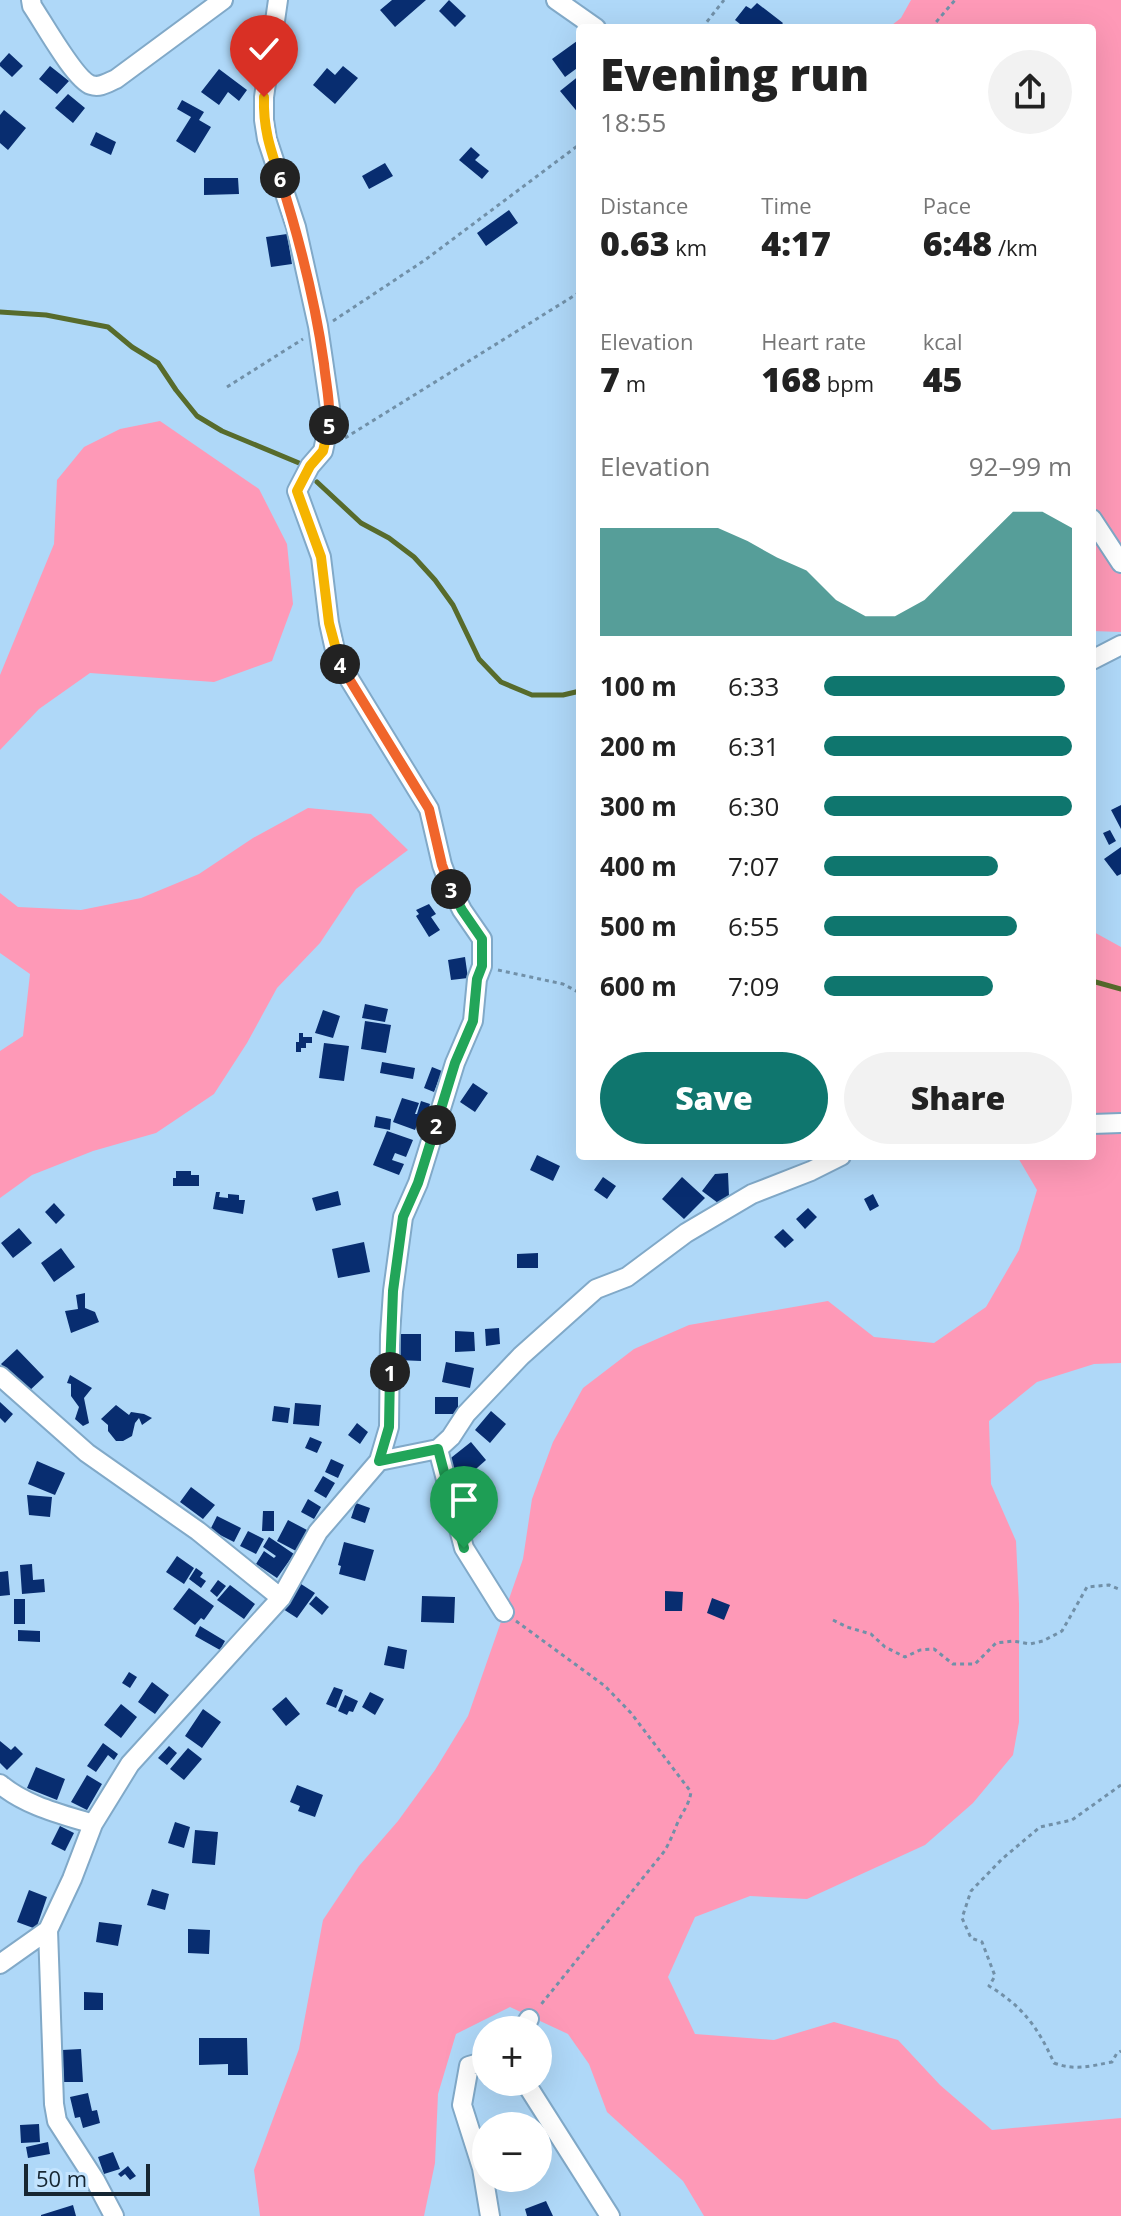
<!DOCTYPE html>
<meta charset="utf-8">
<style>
body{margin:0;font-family:"Open Sans",sans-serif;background:#f2f2f2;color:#222;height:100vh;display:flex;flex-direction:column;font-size:30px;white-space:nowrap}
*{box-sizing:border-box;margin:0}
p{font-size:26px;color:#767676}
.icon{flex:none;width:44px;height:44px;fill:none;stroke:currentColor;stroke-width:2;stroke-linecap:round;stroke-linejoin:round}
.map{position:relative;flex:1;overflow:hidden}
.sheet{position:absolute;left:576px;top:24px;width:520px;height:1136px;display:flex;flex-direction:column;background:#fff;border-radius:8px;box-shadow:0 8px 32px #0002}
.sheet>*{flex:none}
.buttons{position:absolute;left:472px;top:2016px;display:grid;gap:16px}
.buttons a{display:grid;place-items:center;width:80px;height:80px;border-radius:50%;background:#fff;box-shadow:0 8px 32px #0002;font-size:40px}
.scale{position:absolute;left:24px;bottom:20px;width:126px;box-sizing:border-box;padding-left:8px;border:4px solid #162632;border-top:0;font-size:22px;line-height:28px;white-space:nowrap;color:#162632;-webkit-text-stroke:6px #c3e4fe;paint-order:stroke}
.pin{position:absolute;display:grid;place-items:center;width:68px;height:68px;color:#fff;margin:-82px -34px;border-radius:50% 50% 50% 0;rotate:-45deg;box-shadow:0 0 8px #0007}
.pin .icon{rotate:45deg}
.km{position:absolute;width:40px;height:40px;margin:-20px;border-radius:50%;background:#222;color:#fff;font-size:22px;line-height:40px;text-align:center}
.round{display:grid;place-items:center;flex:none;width:84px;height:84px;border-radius:42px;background:#f2f2f2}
.summary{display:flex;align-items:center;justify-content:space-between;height:136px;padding:0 24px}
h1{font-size:44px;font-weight:800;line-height:60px}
.stats{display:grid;grid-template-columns:repeat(3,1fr);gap:12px;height:136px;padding:8px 24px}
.stats div{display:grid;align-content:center}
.stats b{font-size:34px;font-weight:800}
.stats small{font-size:22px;font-weight:400}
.stats p{font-size:22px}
.chart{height:224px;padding:16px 24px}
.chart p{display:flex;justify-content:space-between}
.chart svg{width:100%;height:144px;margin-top:8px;fill:#0f766e;opacity:.7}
.button{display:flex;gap:16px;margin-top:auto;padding:16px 24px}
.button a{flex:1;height:92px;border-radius:48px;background:#0f766e;color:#fff;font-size:32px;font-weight:800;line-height:92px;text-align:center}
.button a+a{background:#f2f2f2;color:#222}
ul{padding:0 24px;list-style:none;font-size:26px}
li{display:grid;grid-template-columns:128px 96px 1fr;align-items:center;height:60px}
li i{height:20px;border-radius:10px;background:#0f766e}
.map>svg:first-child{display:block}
.green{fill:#fe99b7}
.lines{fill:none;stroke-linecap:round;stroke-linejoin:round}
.stream{stroke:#576b2c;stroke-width:5}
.building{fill:#082d70}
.minor-casing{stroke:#81a9c8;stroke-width:22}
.path{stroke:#7190a8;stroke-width:3;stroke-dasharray:4 4;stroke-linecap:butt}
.minor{stroke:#fff;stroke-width:18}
.split-1-casing{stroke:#fff;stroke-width:16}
.split-2-casing{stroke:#fff;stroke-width:16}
.split-3-casing{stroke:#fff;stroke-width:16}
.split-4-casing{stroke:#fff;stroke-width:16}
.split-5-casing{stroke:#fff;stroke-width:16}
.split-6-casing{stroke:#fff;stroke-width:16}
.split-7-casing{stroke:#fff;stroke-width:16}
.split-1{stroke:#22a559;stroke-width:10}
.split-2{stroke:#22a559;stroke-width:10}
.split-3{stroke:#22a559;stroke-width:10}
.split-4{stroke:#f0652b;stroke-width:10}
.split-5{stroke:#f5b400;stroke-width:10}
.split-6{stroke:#f0652b;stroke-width:10}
.split-7{stroke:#f5b400;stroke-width:10}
</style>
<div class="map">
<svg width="1121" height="2216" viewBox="0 0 1121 2216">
<rect width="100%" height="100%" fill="#afd8f8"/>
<path class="green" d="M911,0H1121V632L1092,631V28H888L901,18Z
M160,421L259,489L287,544L293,604L272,661L214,682L90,673L39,709L0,750V675L54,544L57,480L84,447L120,429Z
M308,808L371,814L408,850L356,889L320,943L277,988L247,1043L214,1094L156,1133L93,1151L32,1175L0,1198V1051L23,1036L30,974L0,953V893L18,907L81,910L141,898L199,874L253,838Z
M1092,931L1121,947V1363L1094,1364L1037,1382L989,1421L991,1484L1016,1541L1019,1604V1722L1013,1755L973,1803L925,1845L807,1899L750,1896L695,1917L668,1977L695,2034L774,2040L834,2022L898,2040L940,2085L992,2130L1121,2118V2216H704L683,2181L607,2112L589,2064L568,2034L510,2007L456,2034L438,2094L435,2163L424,2216H260L254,2170L299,2049L323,1920L359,1866L398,1821L435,1770L468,1716L523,1559L532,1499L553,1442L583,1388L634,1349L689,1325L828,1301L874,1337L934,1343L986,1307L1019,1250L1037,1190L1017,1156H1092Z"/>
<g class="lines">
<path class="stream" d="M0,312L46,315L108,327L132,347L158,363L176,390L197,416L222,431L299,463
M317,482L361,523L389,538L414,557L435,580L453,605L479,659L501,682L532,695H563L580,691
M1092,981L1121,989"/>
</g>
<path class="building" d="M392,0H426L395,27L380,10Z
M449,0L466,16L455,27L439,11Z
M757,3L783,23L779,28H745L735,20L746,6L751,9Z
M577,41L580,45V66L565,77L552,59Z
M9,53L23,66L12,77L0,66V63Z
M50,66L69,81L57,94L39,79Z
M343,66L358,78L335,104L313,85L327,68L335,75Z
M219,69L247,90L239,101L228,92L219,105L201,92Z
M580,75V115L560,91Z
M68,94L85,108L73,123L55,108Z
M182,100L204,112L199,120L211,127L195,153L176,141L191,117L177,109Z
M4,110L26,128L8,150L0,143V115Z
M96,132L116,142L111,155L90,145Z
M471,147L480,155L475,160L489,171L482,179L459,160Z
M385,163L393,176L369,189L362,176Z
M204,178H238L239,194L204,195Z
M509,210L518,223L486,246L477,233Z
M287,234L292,264L271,267L266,237Z
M1121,805V829L1111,810Z
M1110,830L1116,841L1109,845L1103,833Z
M1121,847V874L1117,876L1104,859Z
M429,904L436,914L431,917L440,930L429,937L416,916L419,914L416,910Z
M465,957L468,978L451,980L448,960Z
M365,1004L388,1009L385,1022L362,1018Z
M323,1010L340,1016L333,1038L315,1033Z
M365,1021L391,1025L386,1053L361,1049Z
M299,1033H303V1037H312V1043H306V1048H301V1052H296V1042H299Z
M324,1043L349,1046L344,1081L319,1078Z
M382,1062L415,1068L413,1079L380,1073Z
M432,1067L442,1071L434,1092L424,1088Z
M473,1083L488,1093L475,1112L460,1102Z
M402,1098L419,1103L415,1114H417L421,1101L430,1104L426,1117L421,1115L415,1130L393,1122Z
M376,1116L391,1119L390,1130L374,1127Z
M387,1131L413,1140L406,1157L395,1153L392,1160L404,1164L399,1175L373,1165Z
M537,1155L560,1166L553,1181L530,1170Z
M176,1171H191V1175H199V1186H173V1178H176Z
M728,1173L729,1196L718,1203L702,1191L715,1174Z
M603,1177L616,1186L607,1199L594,1190Z
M682,1177L705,1198L684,1219L662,1199Z
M338,1191L341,1205L316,1211L312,1198Z
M216,1192H220L219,1197L228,1198V1194L239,1195V1200H245L243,1214L213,1209Z
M873,1194L879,1206L870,1211L864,1199Z
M54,1203L65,1215L56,1224L45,1212Z
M808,1208L817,1217L805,1229L796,1219Z
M19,1228L32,1243L13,1258L1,1243Z
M783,1229L794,1240L785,1248L774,1237Z
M364,1242L370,1272L338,1278L332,1249Z
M61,1248L75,1267L54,1282L41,1263Z
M538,1253V1268H517V1254Z
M85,1293V1308L95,1312L99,1322L71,1333L65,1311L78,1309L76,1295Z
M499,1328L500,1344L486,1346L485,1329Z
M455,1331L474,1332L475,1351L455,1352Z
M398,1334H421V1361L398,1360Z
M17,1349L44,1377L28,1392L1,1364Z
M446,1362L474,1368L470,1388L442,1382Z
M70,1375L92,1388L84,1398L89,1423L83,1426L75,1419L79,1407L71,1396V1384L67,1383Z
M435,1397H458V1414H435Z
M0,1402L13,1414L5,1423L0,1418Z
M295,1403L321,1405L319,1426L293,1424Z
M116,1405L129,1415L131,1412L144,1414L152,1418L142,1425L139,1418L135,1423L132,1436L123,1441H116L108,1431V1425L101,1419Z
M274,1406L290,1408L288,1423L272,1421Z
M491,1411L506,1424L490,1443L475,1430Z
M357,1423L368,1432L360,1444L348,1435Z
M310,1437L322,1442L317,1453L305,1448Z
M471,1442L486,1460L468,1476L479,1488L469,1496L452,1475L456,1472L447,1461Z
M331,1459L344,1465L338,1478L325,1472Z
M37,1461L65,1473L55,1495L28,1484Z
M323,1476L335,1483L326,1498L314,1491Z
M191,1487L215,1505L203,1519L180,1502Z
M27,1495L52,1497L50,1517L29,1515Z
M308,1499L321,1507L314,1519L301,1512Z
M356,1503L370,1508L365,1523L351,1518Z
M263,1511H274V1531H262Z
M475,1514L481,1532L468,1536L462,1518Z
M217,1516L241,1528L234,1542L210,1530Z
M288,1520L307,1530L296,1551L277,1541Z
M248,1531L264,1539L256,1554L240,1546Z
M269,1537L294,1554L277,1578L256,1564L264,1551L274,1558L276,1556L263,1547Z
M344,1542L374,1550L365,1581L339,1574L341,1566L338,1565Z
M177,1556L194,1568L184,1584L166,1572Z
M32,1564L33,1580L44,1579L45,1592L22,1594L20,1565Z
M196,1568L203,1573L200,1577L206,1581L201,1588L189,1579Z
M8,1571L10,1595L0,1596V1572Z
M218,1580L226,1586L217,1597L210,1591Z
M301,1584L315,1593L297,1618L283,1609Z
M230,1585L255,1604L244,1619L217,1600Z
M189,1588L214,1606L204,1620L201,1618L195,1625L173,1609Z
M665,1591L683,1592L682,1611H665Z
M316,1596L329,1607L322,1615L309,1604Z
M422,1596L455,1597L454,1623L421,1622Z
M712,1598L730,1605L724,1620L707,1613Z
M14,1599H25V1624H14Z
M200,1626L225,1641L220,1650L195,1636Z
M18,1630L40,1631V1642L18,1641Z
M388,1646L407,1650L404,1669L384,1665Z
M129,1672L137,1677L130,1688L122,1683Z
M152,1682L169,1695L155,1714L138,1702Z
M334,1687L343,1690L336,1708L326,1704Z
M370,1692L384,1699L375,1715L362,1707Z
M345,1695L358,1701L353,1712L349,1711L347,1715L338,1711Z
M286,1697L300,1714L286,1726L272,1709Z
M121,1704L137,1717L121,1738L104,1725Z
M203,1709L221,1722L202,1748L185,1736Z
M0,1741L11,1750L15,1746L23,1754L7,1770L0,1763Z
M103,1743L118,1754L114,1760L108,1755L96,1772L87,1766Z
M169,1746L177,1753L167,1765L158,1758Z
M188,1748L202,1759L184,1780L170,1769Z
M36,1767L65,1779L57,1800L27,1788Z
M87,1775L102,1784L87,1810L71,1802Z
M297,1785L323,1795L315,1817L298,1811L300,1806L290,1802Z
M175,1822L190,1827L184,1848L168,1843Z
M60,1826L74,1833L65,1851L51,1844Z
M195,1830L218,1832L215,1865L192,1863Z
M152,1889L169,1894L165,1910L147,1905Z
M29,1890L47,1897L36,1929L17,1922Z
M99,1922L122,1925L118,1946L96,1942Z
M188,1929L210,1930L209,1954L188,1953Z
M84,1992L103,1993V2010H84Z
M199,2038H247L248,2075H228V2064L199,2065Z
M81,2049L83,2082H64L62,2050Z
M88,2093L92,2111L97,2110L100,2123L83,2128L80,2117L75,2118L70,2097Z
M39,2124L40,2142L21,2143L20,2125Z
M48,2142L50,2154L28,2158L26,2147Z
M113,2152L120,2169L104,2174L98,2157Z
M128,2166L136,2176L130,2180L125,2174L121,2177L118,2174Z
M546,2201L553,2216H527L525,2209Z
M73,2205L76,2216H41V2215Z"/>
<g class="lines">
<defs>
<path id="minor" d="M31,0L32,6C43,22 75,80 91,85C100,88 107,83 116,79L223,0
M278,0L264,97V120L267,139L296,227L318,326L330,408L329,423L323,451L310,466L297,491L321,557L329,623L337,659L429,809L442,865L450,886L462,910L482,939V966L477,979L473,1021L455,1063L418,1183L403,1217L393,1291L390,1335L389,1427L379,1461
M556,0L596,28
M1092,519L1121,563
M1092,660L1121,645
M1092,1124L1121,1123
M0,1376L87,1453L198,1531L281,1598L318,1532L379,1461L438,1449L451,1437L466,1414L521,1356L596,1289L627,1277L686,1233L752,1194L811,1171L841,1156
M438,1449L464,1548L504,1612
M0,1784C26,1806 61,1814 93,1824
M0,1964L48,1930
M522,2030L529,2019
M486,2061L469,2066L462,2105L482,2168L490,2216
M525,2082L610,2216
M114,2216L95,2180L57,2121L54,2104L48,1930L72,1879L93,1824L130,1764L281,1598"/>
</defs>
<use href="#minor" class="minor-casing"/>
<path class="path" d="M702,28L724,0
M931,28L955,0
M333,321L425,260L580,144
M227,387L303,339
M345,438L580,292
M498,970L563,984L580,993
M833,1620L847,1627L871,1634L885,1647L905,1657L920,1650L934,1649L953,1664H975L996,1643L1013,1641L1030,1644L1043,1641L1062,1631L1087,1587L1109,1585L1121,1590
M516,1621L605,1686L631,1713L691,1792C689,1805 683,1811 678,1822C673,1833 670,1843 663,1853L539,2007
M1121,1785L1072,1820L1040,1827L1002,1859L971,1891L962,1918L971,1938L982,1942L995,1976L989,1986C1022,2006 1038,2027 1054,2063C1076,2071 1090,2066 1112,2062L1117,2053L1121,2051"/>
<use href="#minor" class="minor"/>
</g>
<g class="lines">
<defs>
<path id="split-1" d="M390,1372L389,1427L379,1461L438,1449L464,1548"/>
<path id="split-2" d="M390,1372L393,1291L403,1217L418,1183L436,1125"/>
<path id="split-3" d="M436,1125L455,1063L473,1021L477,979L482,966V939L462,910L451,889"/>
<path id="split-4" d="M340,664L429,809L442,865L451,889"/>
<path id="split-5" d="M329,425L323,451L310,466L297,491L321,557L329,623L340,664"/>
<path id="split-6" d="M280,178C299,238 315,300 324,364C326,384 331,405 329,425"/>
<path id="split-7" d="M264,97C263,128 270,148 280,178"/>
</defs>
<use href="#split-1" class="split-1-casing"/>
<use href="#split-2" class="split-2-casing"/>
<use href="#split-3" class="split-3-casing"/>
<use href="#split-4" class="split-4-casing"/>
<use href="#split-5" class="split-5-casing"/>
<use href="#split-6" class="split-6-casing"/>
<use href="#split-7" class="split-7-casing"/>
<use href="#split-1" class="split-1"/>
<use href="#split-2" class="split-2"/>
<use href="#split-3" class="split-3"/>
<use href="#split-4" class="split-4"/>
<use href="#split-5" class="split-5"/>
<use href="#split-6" class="split-6"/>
<use href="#split-7" class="split-7"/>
</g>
</svg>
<div class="buttons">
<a>+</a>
<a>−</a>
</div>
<div class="scale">50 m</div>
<div class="pin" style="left:464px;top:1548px;background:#1e9e55"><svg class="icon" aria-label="arrive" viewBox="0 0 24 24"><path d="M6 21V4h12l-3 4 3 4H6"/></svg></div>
<div class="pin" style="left:264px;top:97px;background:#d93025"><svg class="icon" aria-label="check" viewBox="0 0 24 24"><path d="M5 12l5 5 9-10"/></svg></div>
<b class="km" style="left:390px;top:1372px">1</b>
<b class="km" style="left:436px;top:1125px">2</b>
<b class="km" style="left:451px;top:889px">3</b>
<b class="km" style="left:340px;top:664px">4</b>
<b class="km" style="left:329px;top:425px">5</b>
<b class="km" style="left:280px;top:178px">6</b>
<section class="sheet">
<div class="summary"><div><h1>Evening run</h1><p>18:55</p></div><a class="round"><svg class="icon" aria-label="share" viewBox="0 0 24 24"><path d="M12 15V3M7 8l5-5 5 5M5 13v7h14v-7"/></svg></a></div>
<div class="stats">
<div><p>Distance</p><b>0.63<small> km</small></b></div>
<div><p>Time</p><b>4:17</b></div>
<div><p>Pace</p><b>6:48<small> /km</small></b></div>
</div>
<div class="stats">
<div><p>Elevation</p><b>7<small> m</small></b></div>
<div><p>Heart rate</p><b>168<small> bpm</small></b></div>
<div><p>kcal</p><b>45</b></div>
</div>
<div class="chart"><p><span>Elevation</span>92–99 m</p>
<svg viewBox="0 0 160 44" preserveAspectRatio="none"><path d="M0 44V11L10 11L20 11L30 11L40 11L50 15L60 20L70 24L80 33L90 38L100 38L110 33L120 24L130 15L140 6L150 6L160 11V44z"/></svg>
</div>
<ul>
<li><b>100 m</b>6:33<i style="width:97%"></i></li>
<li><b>200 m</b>6:31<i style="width:100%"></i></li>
<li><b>300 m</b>6:30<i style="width:100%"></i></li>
<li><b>400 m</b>7:07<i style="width:70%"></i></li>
<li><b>500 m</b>6:55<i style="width:78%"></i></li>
<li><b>600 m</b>7:09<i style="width:68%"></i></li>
</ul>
<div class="button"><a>Save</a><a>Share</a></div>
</section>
</div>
